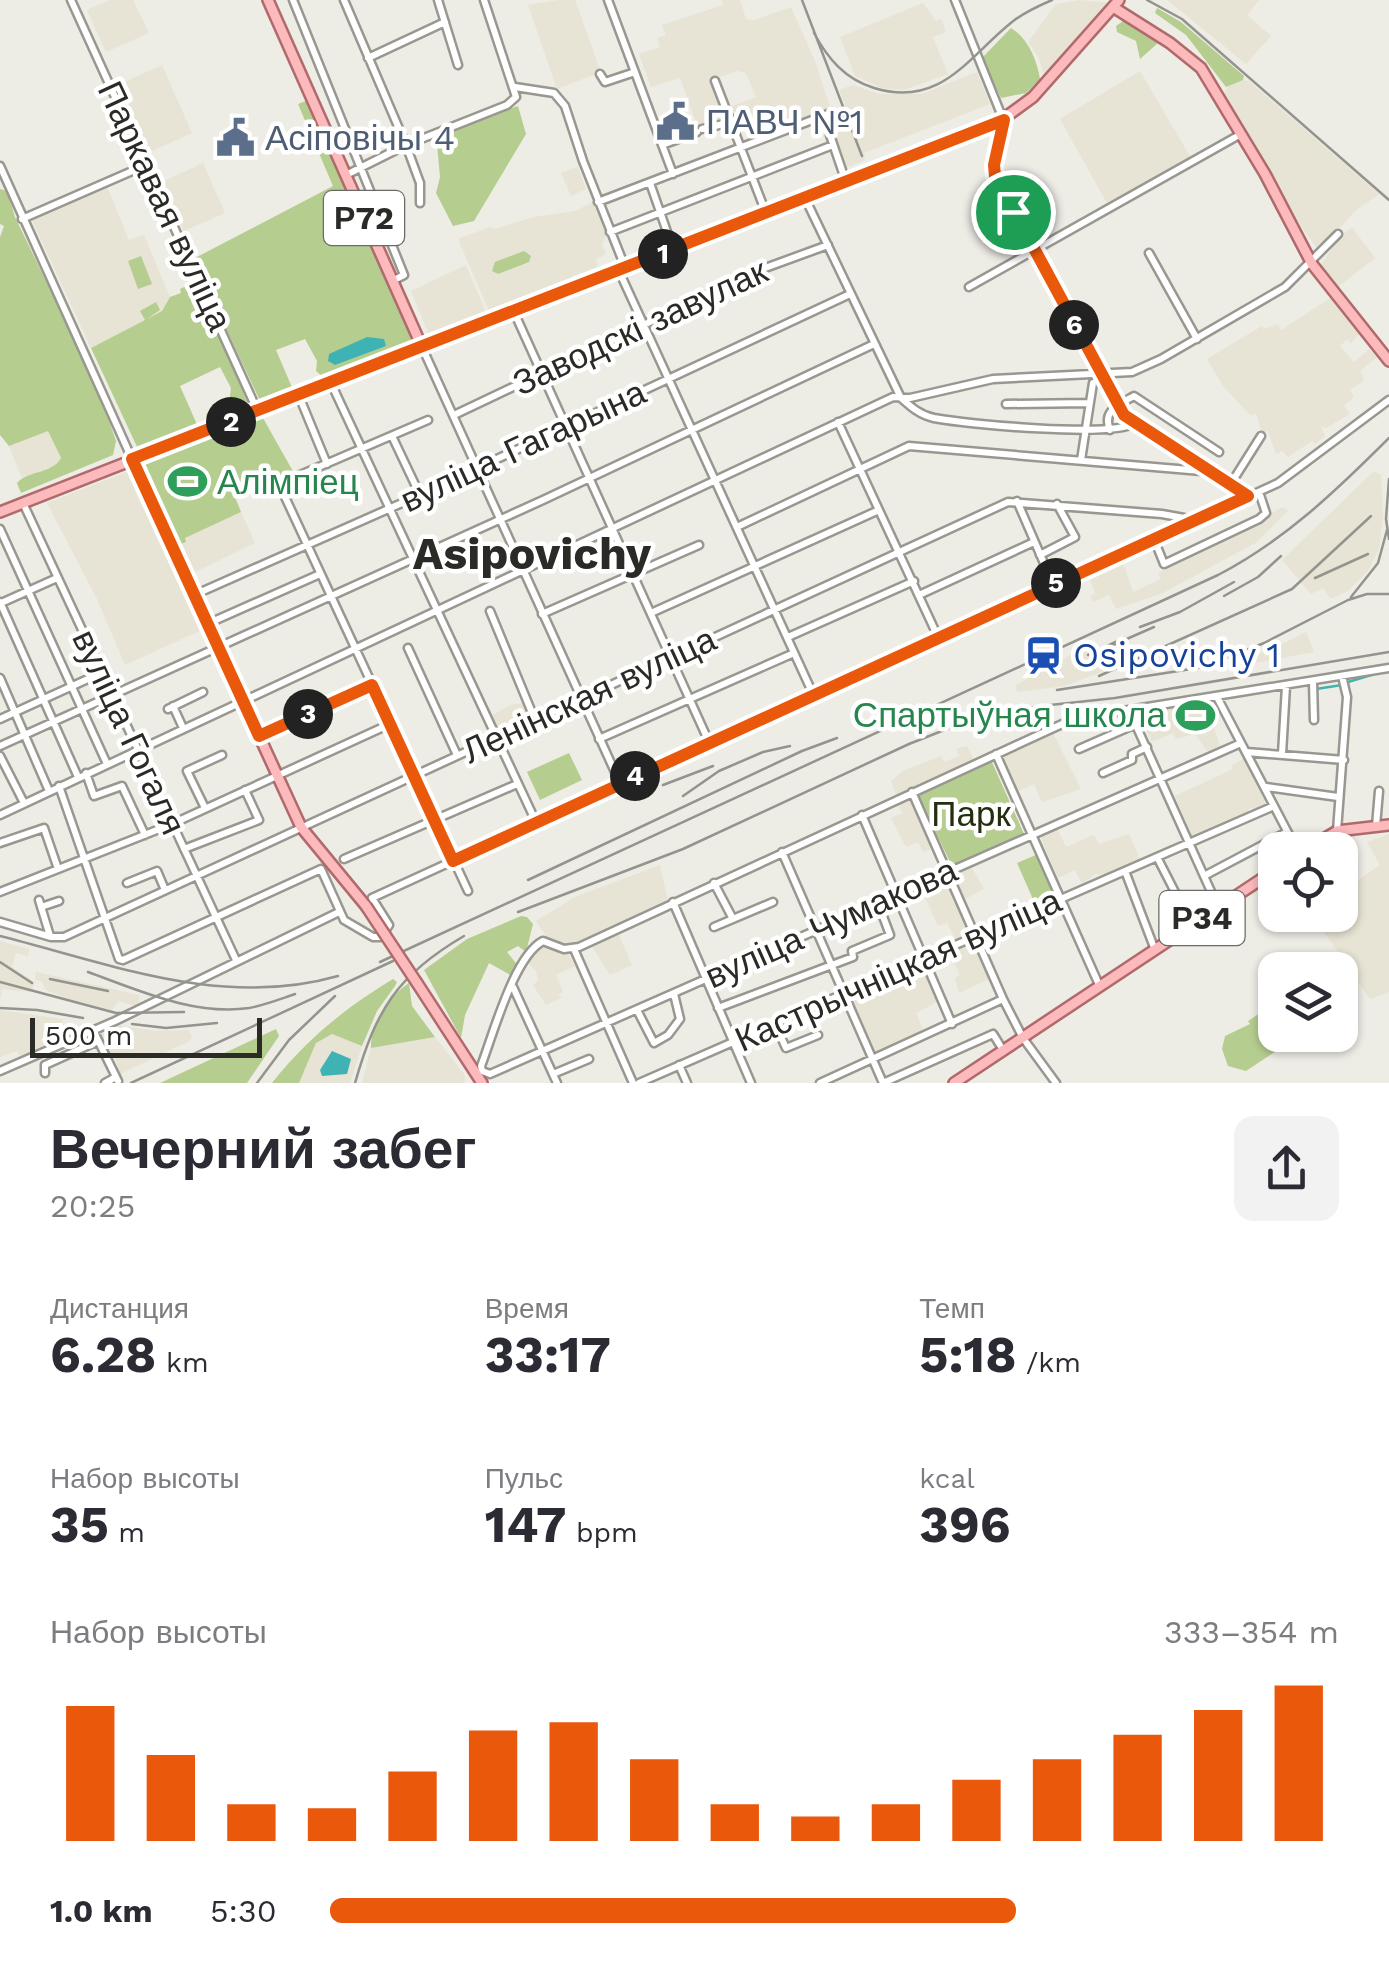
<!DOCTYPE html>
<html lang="ru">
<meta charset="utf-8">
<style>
body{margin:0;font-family:"Work Sans",sans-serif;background:#f2f2f3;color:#2b2b33;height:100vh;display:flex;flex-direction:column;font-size:38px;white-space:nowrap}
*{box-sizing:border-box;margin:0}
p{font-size:32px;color:#7c7c81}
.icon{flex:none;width:55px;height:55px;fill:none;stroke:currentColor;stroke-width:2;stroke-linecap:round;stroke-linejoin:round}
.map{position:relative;height:1083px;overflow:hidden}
.side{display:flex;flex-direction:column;background:#fff;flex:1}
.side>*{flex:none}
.tools{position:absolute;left:1258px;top:832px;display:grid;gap:20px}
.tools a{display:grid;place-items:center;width:100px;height:100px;border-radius:20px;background:#fff;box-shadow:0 2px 8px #0004;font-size:50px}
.scale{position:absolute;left:30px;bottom:25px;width:232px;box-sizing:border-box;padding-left:10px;border:5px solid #2a2a27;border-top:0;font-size:28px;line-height:35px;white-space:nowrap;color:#2a2a27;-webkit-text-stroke:8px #fff;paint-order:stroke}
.pin{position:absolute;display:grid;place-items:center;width:85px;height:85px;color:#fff;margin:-42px;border:5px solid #fff;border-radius:50%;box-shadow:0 2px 10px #0007}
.km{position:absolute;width:50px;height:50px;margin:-25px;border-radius:50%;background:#222;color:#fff;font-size:28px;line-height:50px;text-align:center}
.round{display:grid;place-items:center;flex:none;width:105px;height:105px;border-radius:20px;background:#f2f2f3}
.summary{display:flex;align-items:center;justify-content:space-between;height:170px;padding:0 50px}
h1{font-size:55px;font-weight:700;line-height:75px}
.metrics{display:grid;grid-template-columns:repeat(3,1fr);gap:15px;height:170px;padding:10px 50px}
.metrics div{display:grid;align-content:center}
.metrics b{font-size:50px;font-weight:700}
.metrics small{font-size:28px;font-weight:400}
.metrics p{font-size:28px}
.chart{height:280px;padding:20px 50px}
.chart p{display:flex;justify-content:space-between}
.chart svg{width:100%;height:180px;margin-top:10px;stroke:#ea580c;stroke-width:6}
ul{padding:0 50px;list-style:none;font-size:32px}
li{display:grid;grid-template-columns:160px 120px 1fr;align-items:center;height:75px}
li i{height:25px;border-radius:12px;background:#ea580c}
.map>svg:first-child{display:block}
.built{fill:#e7e4d5;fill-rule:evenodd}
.green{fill:#b6cd90}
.water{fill:#3fb3b4}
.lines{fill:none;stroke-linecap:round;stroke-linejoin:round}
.stream{stroke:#3fb3b4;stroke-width:2.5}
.minor-casing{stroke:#989790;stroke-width:11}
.major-casing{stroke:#b16a6c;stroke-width:14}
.minor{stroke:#fff;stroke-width:6}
.major{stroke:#fcbabd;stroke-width:9}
.rail{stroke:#94948e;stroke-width:2.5}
.major-bridge-casing{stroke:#b16a6c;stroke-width:14;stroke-linecap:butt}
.major-bridge{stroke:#fcbabd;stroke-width:9}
.route-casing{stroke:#fff;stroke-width:20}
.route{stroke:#ea580c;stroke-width:12}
.labels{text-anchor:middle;stroke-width:9;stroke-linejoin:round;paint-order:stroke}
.shield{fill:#fff;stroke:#6a6a68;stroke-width:2.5}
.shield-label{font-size:32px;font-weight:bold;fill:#2a2a27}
.service-label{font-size:35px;fill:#4e5e75;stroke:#fff;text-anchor:start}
.street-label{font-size:35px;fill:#2a2a27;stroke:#fff}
.leisure-label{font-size:35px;fill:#27864d;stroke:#fff;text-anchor:start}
.transit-label{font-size:35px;fill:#164399;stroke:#fff;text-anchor:start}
.park-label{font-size:35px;fill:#242e0f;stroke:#fff}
.district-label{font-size:45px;font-weight:bold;fill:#2a2a27;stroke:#fff}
</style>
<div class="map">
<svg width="1389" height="1083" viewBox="0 0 1389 1083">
<rect width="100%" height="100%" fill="#edece5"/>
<path class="built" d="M110,0H133L149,33L106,52L87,10Z
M558,0H575L601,72L557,89L528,5Z
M722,0H740L746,19L754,20L791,7L815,61L831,110L757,137L747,119L740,121L737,112L729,114L731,120L698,128L680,78L651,87L639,54L660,47L657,38L666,35L662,25L723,5ZM737,71L746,73L756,97L727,108L717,78Z
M1079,0L1109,3L1044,76L1039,58L1028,42L1056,4Z
M1167,0H1259L1247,15L1271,36L1246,64Z
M923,3L936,21L941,19L946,32L933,37L948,74L904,90L882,88L855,76L840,37Z
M162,65L192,133L148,153L118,85Z
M1140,71L1191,158L1109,207L1060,119Z
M977,72L990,104L864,153L865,160L845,168L831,130L837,112L843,109L854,139L859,138L839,90L853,85L879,94H922Z
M1239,80L1249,81L1379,194L1355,211L1319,251L1287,207L1250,143L1252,140L1223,95L1229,85Z
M203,163L225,213L184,231L162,182Z
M578,167L586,189L571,196L561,173Z
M106,184L129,240L144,235L170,297L162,311L91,348L32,220Z
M593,202L606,235L602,245L606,254L596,259L598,267L573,276L574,283L491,316L458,239L490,227L494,229L534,217L575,211Z
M1352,227L1375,258L1338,287L1321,265L1339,238Z
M466,265L487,315L430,338L411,291Z
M1332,297L1360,333L1351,343L1347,339L1340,346L1354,362L1369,349L1377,357L1360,371L1364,381L1350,390L1354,397L1344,406L1350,414L1326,428L1321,426L1325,436L1315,444L1312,441L1288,457L1282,451L1276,454L1268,431L1262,433L1256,413L1251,416L1223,386L1207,359L1262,326L1264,329L1278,324L1281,330Z
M48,430L61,458L57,465L22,478L9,446Z
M131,470L204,629L125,665L97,599L47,503Z
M1374,471L1381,475L1383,517L1379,549L1368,571L1348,591L1333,598H1330L1323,588L1311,594L1282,560Z
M1283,507L1288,511L1257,542L1163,593L1116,609L1109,595L1093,602L1090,597L1095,593L1087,573L1121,557L1133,592L1161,579L1158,573Z
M241,512L255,543L189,575L176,546L185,542L184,538Z
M1306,632L1314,652L1217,670V667L1270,650Z
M1085,647L1092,661L1104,655L1106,670L1065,686L1017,692L1016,685Z
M525,703L531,717L500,733L491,716L510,705Z
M1200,704L1202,721L1211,719L1220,746L1208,752L1195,734L1176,739L1173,733L1152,742L1138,713Z
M1052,731L1081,789L1042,802L1034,784L1018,791L1002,755Z
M967,746L974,759L897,796L891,781L903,771L941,756L944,762L959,756L956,749Z
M1245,758L1266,804L1253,809L1251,807L1246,813L1192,836L1175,796L1233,769L1232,765Z
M909,797L932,849L923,852L918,842L906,847L891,818L902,813L897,802Z
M1058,830L1066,847L1094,835L1099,844L1129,834L1140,859L1103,875L1095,874L1082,884L1075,870L1058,878L1040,836Z
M1389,834V992L1370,999L1322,929L1324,926L1316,915H1340V893L1380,865L1367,842Z
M660,865L668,901L575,943L550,941L536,921L575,897Z
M971,866L984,889L965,899L953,874Z
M944,877L969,932L955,939L947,923L938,926L925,897L935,891L931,884Z
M618,933L632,965L610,975L591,945Z
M0,941L29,949L28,956L16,953L12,967L35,982L31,992L2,989L0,1000Z
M972,943L989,979L959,993L955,978L960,975L949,953Z
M540,945L557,951L560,955L567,952L575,966L556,975L563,992L559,994L561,998L546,1005L533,985L538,980L536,971L528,963Z
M922,963L939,1001L916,1013L923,1031L875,1052L850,995Z
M36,972L139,995V1007L118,1001L112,1010L63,997L46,990L41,981L35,980Z
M0,1010L62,1019L67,1036L20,1057L17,1051L0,1057Z
M117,1025L156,1031L189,1030L192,1037L190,1041L120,1074L115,1057L110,1056L99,1031Z
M332,1034L362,1046L350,1083H299L316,1042Z
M435,1037L464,1074L465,1083H362L371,1048Z"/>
<path class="green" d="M1157,8L1181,22L1244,76L1243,80L1226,87L1186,35L1155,13Z
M1123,21C1134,27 1152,34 1159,42L1140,59L1136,41L1117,32L1116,26Z
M1011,28C1028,38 1037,60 1040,79L1026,93L1001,98L982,58Z
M308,100L415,339L414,345L327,381L316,371L317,361L305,339L276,350L294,392L262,405L193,259L333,186L298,104Z
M518,106L526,134L474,221L453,226L436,193L440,177L436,133Z
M0,189L7,191L15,217L99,391L116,441L113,455L21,493L17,483C29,470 52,474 61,458L48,431L9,446L0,435V237L4,226L0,224Z
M524,251L531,256L529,262L498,274L492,271L495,262Z
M141,256L152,284L138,289L128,261Z
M197,281L250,409L210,424L206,414L229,404L231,388L220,367L180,386L199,429L139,451L91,348L145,320L140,311L156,302L160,310L147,319L162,311L170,297L181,293L180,289Z
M263,418L295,475L235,497L241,512L185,538L186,542L176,546L140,467Z
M569,753L582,780L540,800L527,772Z
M991,760L1024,834L952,866L917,794Z
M1038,854L1056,897L1036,906L1017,863Z
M521,916L527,917L533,924L526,952L518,946L507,952L519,967L512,976L489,963L465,1015L461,1038L424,970L467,939Z
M393,979L397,982L395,986L377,1011L362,1046L332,1034L316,1043L299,1083H272C306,1040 346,1007 393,979Z
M409,983L412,1006L435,1037L371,1048C370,1025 390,995 409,983Z
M1266,1009L1275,1011V1035H1292L1290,1042L1246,1071L1228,1066L1222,1049L1225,1036L1250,1024L1248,1021Z
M276,1029L279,1036L247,1083H160Z"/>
<path class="water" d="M367,337L384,339L386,346L335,365L328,361L329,354Z
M332,1051L351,1059L347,1074L322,1076L320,1070Z"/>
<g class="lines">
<path class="stream" d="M1348,682L1378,673
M1316,689L1342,685"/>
<defs>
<path id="minor" d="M71,0L258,412
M293,0L404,275L392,281
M344,0L406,145L346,175
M438,0L458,65
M608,0L673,174
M955,0L1003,119L994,165L995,176L1118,405C1143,444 1217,460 1249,496
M368,58L445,22
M600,74L605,82L635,72
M715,81L766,213
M515,87L554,93L565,106L583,161L625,267
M833,114L830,135L846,182
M702,129L732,122
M662,145L697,132
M0,166L132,459
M650,183L673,249
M805,198L901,398C911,407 920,415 934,418C966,424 1112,438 1135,423
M598,202L833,112
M420,203V183L406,145L507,105L516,97L484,0
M22,219L146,165
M610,232L833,145
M1149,253L1197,339
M619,271L813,694
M969,287L1241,134
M514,312L709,742
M422,347L620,783
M331,383L536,822
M299,396L327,464
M1006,404L1089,403
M454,415L757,271L828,245
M428,420L279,484L468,891
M838,422L938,637
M1110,430C1102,411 1118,405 1134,396L1219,452
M392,436L420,495
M1081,460L1093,383
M1232,482L1261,436
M1017,501L1053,584
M23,503L236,960
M737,527L909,446L1213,472
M0,529L107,764
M1154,539L1164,564L1259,519L1266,513L1259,492
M1040,555L1075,537L1057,504
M194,595L420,495L850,294
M919,595L1034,542
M0,602L78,777
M1,603L57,578
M490,611L535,720
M651,613L879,510
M542,614L699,545
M207,624L320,574
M788,637L914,581
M408,648L457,755
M0,678L49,791
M1313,682L1314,720
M1217,697L1297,850
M173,706L183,728
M168,709L203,692
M1130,712L1218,907
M0,719L101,673
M259,736L371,685
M599,739L794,653
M1241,743L490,1074L482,1071L481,1066C493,1035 514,956 543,941L564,949L579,947L1073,719L1389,668
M0,746L543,500L874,344
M1079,749L1136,724
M1246,752L1344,760
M996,754L1100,987
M1282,754L1286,686
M0,756L24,803
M86,773L94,796L122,786L145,835
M1103,773L1132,760V754L1147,747
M59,786L119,959L123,960L321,869L344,920L373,937H381L389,925L372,898L1278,483L1389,400
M1266,787L1338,797
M912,792L1003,999L1023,1038L1056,1083
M205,808L187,771L222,755
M0,815L893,397L910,398L993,379L1132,372L1161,359L1285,287L1338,234
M862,815L952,1024
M1376,826L1379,791
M1337,831L1347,697L1342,676
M0,843L44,828L58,869
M184,849L259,820L245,790
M782,852L883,1083
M1157,857L1178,898
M344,859L517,784
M1125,871L1155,950
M1204,876L1287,832
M127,883L157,871L165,890
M714,883L733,919
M0,892L172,824L390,724
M39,900L50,936
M673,902L751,1083
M41,907L59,901
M0,922L51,937H64L1008,502L1162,514L1184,518L1187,523
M714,927L773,902
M574,949L633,1083
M513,987L557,1083
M718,1008L853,957L852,951L890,935L878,903
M637,1010L654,1043L668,1035L680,1019L674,994
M775,1024L786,1048L818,1035
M93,1030L118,1081
M679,1065L687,1083
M0,1071L115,1021L339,912
M45,1073V1065L98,1041
M553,1074L589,1059
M105,1083L116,1077
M639,1083L1274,806
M820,1083L1003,999
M883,1083L993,1034L1003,1050"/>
<path id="major" d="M268,0L422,347
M1113,7L1170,43L1201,68L1265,174L1312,264L1389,361
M132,459L301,827L366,906
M0,512L1003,119L1033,97L1119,0
M1305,850L1337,831L1389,825
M417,983L482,1083
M954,1083L1275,870"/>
</defs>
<use href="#minor" class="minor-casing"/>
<use href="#major" class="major-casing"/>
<use href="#minor" class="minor"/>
<use href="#major" class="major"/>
<path class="rail" d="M802,0L862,156
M1147,0L1182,19L1389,200
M814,33C828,59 845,79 874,88C941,108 967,58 1012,22C1023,13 1038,6 1052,0
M1389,479L1386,519L1389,539
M1315,578L1368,554
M1224,596L1258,577L1281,556
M1351,597L1378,563L1387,530
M1140,627L1180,612L1234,582
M1113,645L1154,627
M1088,655L1124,638
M1099,676L1292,589L1371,516
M1057,690L1204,667L1264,643L1348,600L1367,594H1389
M663,785L713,766
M683,796L719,771L763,752L790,746
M528,880L802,751L837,738
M518,912L683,849L909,744L962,723L1041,706L1115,698L1389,652
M0,936C111,964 223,1009 338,976
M0,962L32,983
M380,962L1218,575C1285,540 1336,491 1389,438
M88,972C138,990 194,1016 249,1008C265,1005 280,999 295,994
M50,979L108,991
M0,982L116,1013L184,1012
M0,1008L37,1010L83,1018
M132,1024L166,1028L217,1023
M131,1083L393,961
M257,1083L289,1040L335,996
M355,1083C376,1010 397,975 464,936"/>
<defs>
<path id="major-bridge" d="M366,906L417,983"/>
</defs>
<use href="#major-bridge" class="major-bridge-casing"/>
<use href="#major-bridge" class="major-bridge"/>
</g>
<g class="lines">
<defs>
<path id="route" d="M1004,120L994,165L995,176L1124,415L1248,496L453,861L372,685L259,736L132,459Z"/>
</defs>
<use href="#route" class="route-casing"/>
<use href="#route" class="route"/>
</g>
<defs>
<symbol id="civic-bare" viewBox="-9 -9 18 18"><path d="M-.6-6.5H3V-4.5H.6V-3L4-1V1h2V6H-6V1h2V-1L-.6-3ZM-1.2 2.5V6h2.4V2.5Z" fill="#5c6f8a" stroke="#fff" stroke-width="2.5" paint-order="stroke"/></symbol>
<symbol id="stadium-bare" viewBox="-9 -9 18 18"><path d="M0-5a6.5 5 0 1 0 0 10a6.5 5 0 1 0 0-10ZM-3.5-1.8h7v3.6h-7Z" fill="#2e9e5b" stroke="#fff" stroke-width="2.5" paint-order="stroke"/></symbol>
<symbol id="station-bare" viewBox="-9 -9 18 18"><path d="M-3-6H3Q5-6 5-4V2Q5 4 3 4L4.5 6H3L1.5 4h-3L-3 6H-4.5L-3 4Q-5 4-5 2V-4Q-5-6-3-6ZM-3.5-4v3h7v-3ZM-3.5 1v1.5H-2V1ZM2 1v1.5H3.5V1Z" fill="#1a4fb4" stroke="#fff" stroke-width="2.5" paint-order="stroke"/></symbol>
</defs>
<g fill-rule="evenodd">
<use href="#civic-bare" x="648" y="94" width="55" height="55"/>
<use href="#civic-bare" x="208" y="110" width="55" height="55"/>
<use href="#stadium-bare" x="160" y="454" width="55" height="55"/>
<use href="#station-bare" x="1016" y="628" width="55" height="55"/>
<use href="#stadium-bare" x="1168" y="688" width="55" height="55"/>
</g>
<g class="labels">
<g class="shield">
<rect x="324" y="191" width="80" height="54" rx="8"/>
<rect x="1159.5" y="891" width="85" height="54" rx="8"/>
</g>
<g class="shield-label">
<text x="364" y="229">Р72</text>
<text x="1202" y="929">Р34</text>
</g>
<g class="service-label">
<text x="706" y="134">ПАВЧ №1</text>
<text x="265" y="150">Асіповічы 4</text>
</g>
<g class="street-label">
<text transform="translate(165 206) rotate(65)" y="12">Паркавая вуліца</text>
<text transform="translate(640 327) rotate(-25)" y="12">Заводскі завулак</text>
<text transform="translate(523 446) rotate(-25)" y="12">вуліца Гагарына</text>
<text transform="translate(589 695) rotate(-25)" y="12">Ленінская вуліца</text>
<text transform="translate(129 732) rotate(65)" y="12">вуліца Гогаля</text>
<text transform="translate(831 923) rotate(-24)" y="12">вуліца Чумакова</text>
<text transform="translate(898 970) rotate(-24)" y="12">Кастрычніцкая вуліца</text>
</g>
<g class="leisure-label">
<text x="217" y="494">Алімпіец</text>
<text x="1166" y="727" text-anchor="end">Спартыўная школа</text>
</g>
<g class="transit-label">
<text x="1073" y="667">Osipovichy 1</text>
</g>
<g class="park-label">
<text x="971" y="826">Парк</text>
</g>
<g class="district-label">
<text x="532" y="569">Asipovichy</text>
</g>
</g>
</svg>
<div class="tools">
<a><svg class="icon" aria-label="locate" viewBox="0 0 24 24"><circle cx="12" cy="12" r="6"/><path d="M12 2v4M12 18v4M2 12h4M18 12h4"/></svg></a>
<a><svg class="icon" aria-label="layers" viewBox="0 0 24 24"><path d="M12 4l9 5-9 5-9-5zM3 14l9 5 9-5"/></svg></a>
</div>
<div class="scale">500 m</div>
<div class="pin" style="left:1013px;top:212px;background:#1e9e55"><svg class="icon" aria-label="arrive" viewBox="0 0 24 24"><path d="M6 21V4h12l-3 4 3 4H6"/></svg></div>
<b class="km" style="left:663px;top:254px">1</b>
<b class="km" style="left:231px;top:422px">2</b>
<b class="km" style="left:308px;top:714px">3</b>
<b class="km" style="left:635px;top:776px">4</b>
<b class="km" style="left:1056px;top:583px">5</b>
<b class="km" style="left:1074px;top:325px">6</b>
</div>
<section class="side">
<div class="summary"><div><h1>Вечерний забег</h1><p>20:25</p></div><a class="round"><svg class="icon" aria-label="share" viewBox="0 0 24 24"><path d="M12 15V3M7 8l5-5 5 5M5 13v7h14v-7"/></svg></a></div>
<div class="metrics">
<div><p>Дистанция</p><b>6.28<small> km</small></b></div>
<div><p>Время</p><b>33:17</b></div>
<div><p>Темп</p><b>5:18<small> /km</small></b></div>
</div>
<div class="metrics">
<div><p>Набор высоты</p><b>35<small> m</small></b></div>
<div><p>Пульс</p><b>147<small> bpm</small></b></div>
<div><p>kcal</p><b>396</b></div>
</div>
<div class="chart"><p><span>Набор высоты</span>333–354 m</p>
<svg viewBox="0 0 160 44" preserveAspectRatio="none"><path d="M5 44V11M15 44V23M25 44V35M35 44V36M45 44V27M55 44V17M65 44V15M75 44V24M85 44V35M95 44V38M105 44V35M115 44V29M125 44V24M135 44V18M145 44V12M155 44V6"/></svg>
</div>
<ul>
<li><b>1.0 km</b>5:30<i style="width:68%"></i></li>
</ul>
</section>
